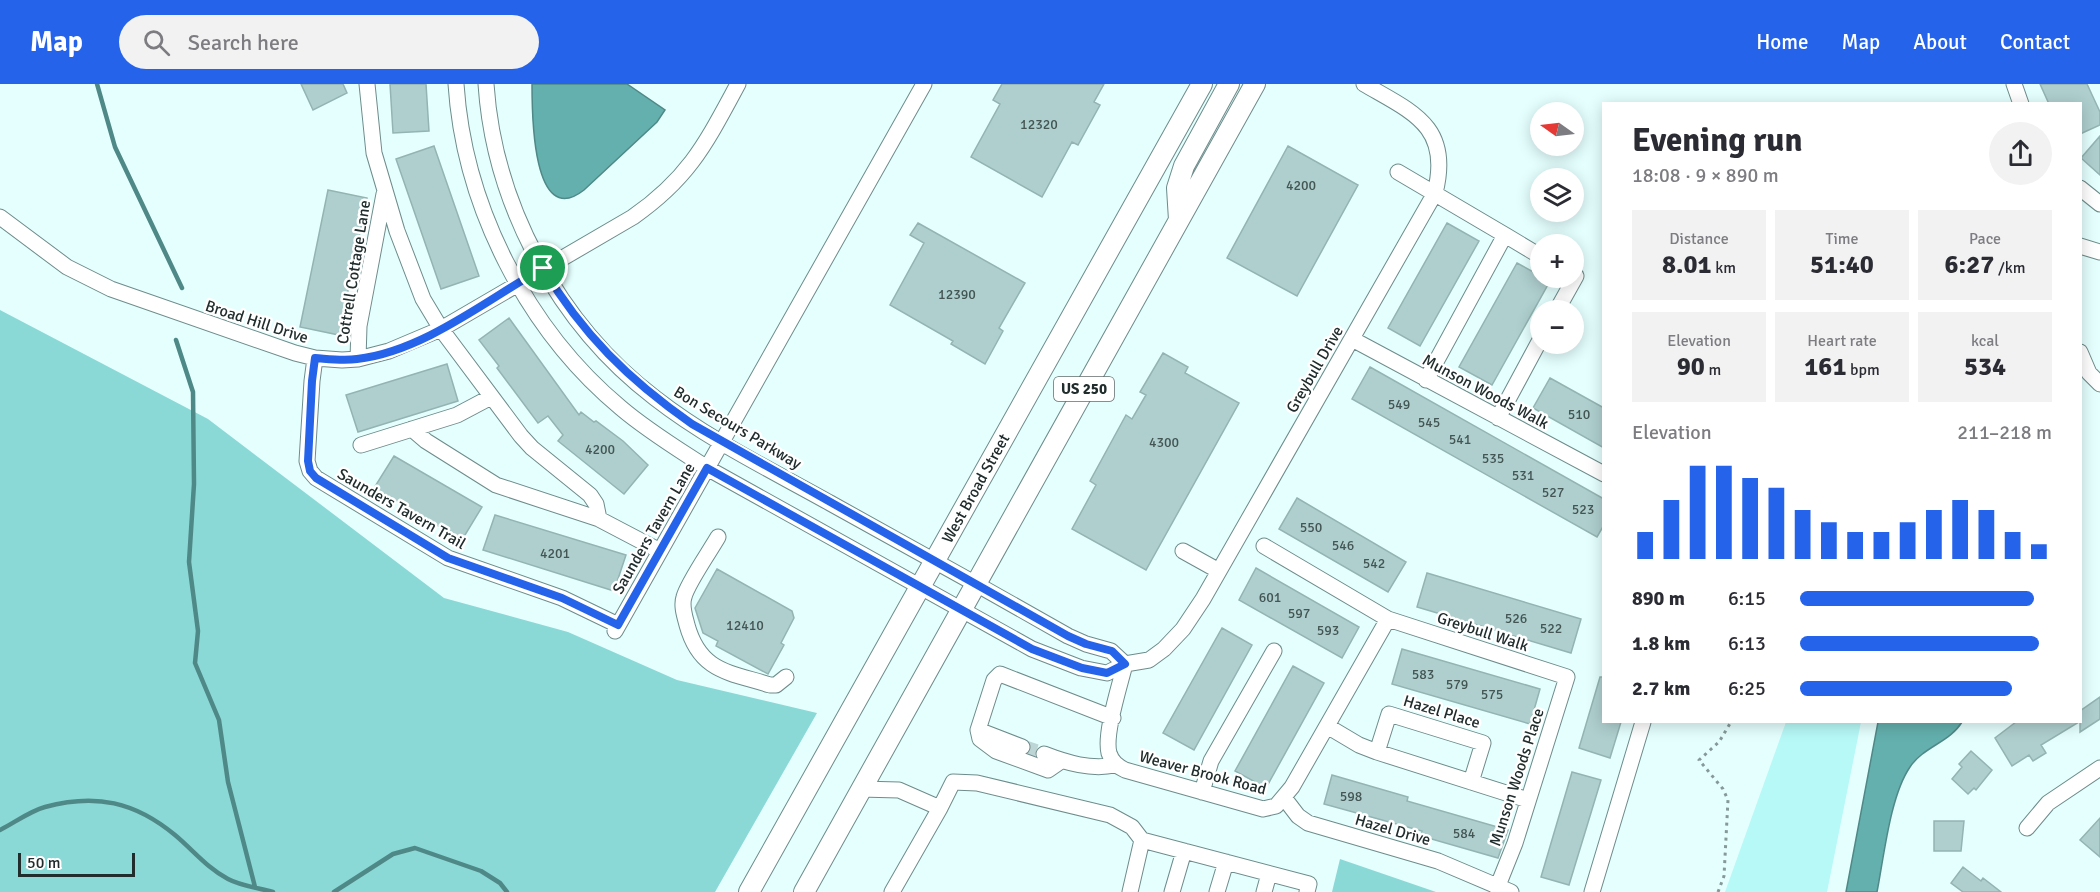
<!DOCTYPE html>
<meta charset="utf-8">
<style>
body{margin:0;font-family:Signika,sans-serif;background:#f2f2f3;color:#2b2b33;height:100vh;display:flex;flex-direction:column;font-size:22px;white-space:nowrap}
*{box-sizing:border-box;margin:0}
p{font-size:20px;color:#7c7c81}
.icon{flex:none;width:33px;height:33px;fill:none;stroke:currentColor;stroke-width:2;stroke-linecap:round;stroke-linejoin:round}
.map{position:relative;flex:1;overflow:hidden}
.drawer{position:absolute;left:1602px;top:18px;width:480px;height:621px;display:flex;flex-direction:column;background:#fff;border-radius:0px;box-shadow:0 3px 15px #0003}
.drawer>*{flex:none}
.needle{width:39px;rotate:284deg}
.fabs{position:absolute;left:1530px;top:18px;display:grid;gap:12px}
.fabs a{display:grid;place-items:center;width:54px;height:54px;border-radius:50%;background:#fff;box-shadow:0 3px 15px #0003;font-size:30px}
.scale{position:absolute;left:18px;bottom:15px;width:117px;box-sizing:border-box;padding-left:6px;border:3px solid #202d2c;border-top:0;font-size:16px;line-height:21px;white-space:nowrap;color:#202d2c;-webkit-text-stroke:4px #fff;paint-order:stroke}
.pin{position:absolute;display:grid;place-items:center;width:51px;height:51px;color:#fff;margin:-26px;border:3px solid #fff;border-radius:50%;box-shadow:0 2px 6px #0007}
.round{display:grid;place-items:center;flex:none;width:63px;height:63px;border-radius:32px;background:#f2f2f3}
.summary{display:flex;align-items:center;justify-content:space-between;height:102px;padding:0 30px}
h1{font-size:33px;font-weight:700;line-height:45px}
.stats{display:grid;grid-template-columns:repeat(3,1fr);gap:9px;height:102px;padding:6px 30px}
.stats div{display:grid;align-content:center;border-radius:0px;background:#f2f2f3;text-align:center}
.stats b{font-size:26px;font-weight:700}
.stats small{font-size:16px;font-weight:400}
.stats p{font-size:16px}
.chart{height:168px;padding:12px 30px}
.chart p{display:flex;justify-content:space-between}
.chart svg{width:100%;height:108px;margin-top:6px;stroke:#2563eb;stroke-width:6}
ul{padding:0 30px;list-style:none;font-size:20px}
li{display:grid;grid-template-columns:96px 72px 1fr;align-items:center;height:45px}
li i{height:15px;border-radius:8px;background:#2563eb}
header{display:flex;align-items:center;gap:36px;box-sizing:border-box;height:84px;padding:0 30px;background:#2563eb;color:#fff}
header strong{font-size:28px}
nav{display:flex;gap:33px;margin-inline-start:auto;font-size:21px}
.search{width:420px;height:54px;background:#f2f2f3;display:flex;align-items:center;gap:15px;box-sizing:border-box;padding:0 21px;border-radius:33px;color:#7c7c81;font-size:22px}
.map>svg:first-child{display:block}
.green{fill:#b6f9f7}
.forest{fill:#8bd9d7}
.water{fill:#63b0ae;stroke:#4f8987;stroke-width:1.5}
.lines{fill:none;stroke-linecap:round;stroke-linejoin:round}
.stream{stroke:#4f8987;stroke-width:4.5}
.building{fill:#aecfce;stroke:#93b4b2;stroke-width:1.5}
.minor-tunnel{stroke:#bdd5d4;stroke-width:15;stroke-dasharray:15 8;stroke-linecap:butt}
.minor-casing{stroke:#6d8c8b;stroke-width:17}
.major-casing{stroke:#6d8c8b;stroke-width:22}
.path{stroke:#859998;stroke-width:3;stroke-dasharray:3 4.5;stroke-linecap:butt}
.minor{stroke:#fff;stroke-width:15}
.major{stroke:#fff;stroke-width:20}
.route-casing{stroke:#fff;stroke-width:12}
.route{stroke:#2563eb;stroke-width:8}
.labels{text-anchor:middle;stroke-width:5;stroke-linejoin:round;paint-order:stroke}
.number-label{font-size:14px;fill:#445654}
.shield{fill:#fff;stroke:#636c6b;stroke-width:1.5}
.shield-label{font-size:15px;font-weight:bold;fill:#202d2c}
.street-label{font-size:16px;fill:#202d2c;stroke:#fff}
</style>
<header>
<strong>Map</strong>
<div class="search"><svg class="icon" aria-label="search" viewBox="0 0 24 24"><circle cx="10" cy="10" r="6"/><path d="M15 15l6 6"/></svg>Search here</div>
<nav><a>Home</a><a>Map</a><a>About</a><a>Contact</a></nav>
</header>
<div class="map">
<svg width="2100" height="808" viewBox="0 0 2100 808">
<rect width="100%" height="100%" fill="#e4fffe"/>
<path class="green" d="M1786,638H1861L1827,808H1725Z"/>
<path class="forest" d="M0,226L208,335L444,514L568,548L677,596L817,629L715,808H0Z
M1340,775L1436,808H1332Z"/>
<path class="water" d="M532,0H627L665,26L657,38L584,106C532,147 532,28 532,0Z
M1878,638H1962C1950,658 1923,663 1910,683C1890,712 1884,773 1877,808H1846Z"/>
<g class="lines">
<path class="stream" d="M97,0L115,63L182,204
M176,256L193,308L194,400L189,478L198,547L195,579L219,636L228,698L255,803
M0,746C14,739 30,727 45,723C96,709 135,718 175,751C193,766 207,784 228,795C241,802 259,804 273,808
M334,808L393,770L415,764L481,787L500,799L507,808"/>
</g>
<path class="building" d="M301,0H343L347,9L313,26Z
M390,0H426L429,47L393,49Z
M1002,0H1104L1094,18L1100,21L1078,61L1072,58L1042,113L971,73L1000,20L993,16Z
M2040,0H2087L2100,28V41L2080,50V20H2049Z
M2100,52V91L2081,74Z
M434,62L479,192L441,205L396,75Z
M1288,62L1358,101L1297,212L1227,174Z
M328,106L367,114L339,251L300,243Z
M918,139L1025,199L999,244L1003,247L985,280L951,260L953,257L890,221L924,159L910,151Z
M1447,139L1479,157L1420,262L1388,244Z
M1517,179L1550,197L1492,301L1459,283Z
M509,234L579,331L581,328L594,338L596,337L623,357L648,381L624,410L558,357L563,351L548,332L538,339L497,284L499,282L479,256Z
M1163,269L1188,283L1185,289L1239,319L1146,486L1072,445L1096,401L1090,397L1126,331L1132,335L1146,311L1140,308Z
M447,280L458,317L358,348L346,311Z
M1370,283L1604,415V441L1597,453L1352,315Z
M1550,294L1604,324V364L1533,324Z
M394,372L482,423L462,456L374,404Z
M1297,414L1406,478L1388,508L1279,445Z
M495,431L626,471L614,507L483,466Z
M1256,484L1359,543L1342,574L1239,516Z
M717,485L792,527L794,534L781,559L784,561L768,590L716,562L718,557L703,549L695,524Z
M1427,489L1581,535L1571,569L1417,523Z
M1222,544L1252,561L1194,666L1163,649Z
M1402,565L1540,605L1530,640L1392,600Z
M1293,582L1324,599L1266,704L1235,687Z
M1600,593H1604V638H1621L1610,674L1579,664Z
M2100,613V635L2080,648V627Z
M2016,638H2079L2041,661L2046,669L2033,677L2029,671L2012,682L1995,654Z
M1971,667L1992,686L1976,706L1974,704L1968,710L1952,695L1962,683L1959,680Z
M1572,688L1601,696L1569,801L1541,793Z
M1332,691L1408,713L1407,717L1508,746L1498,774L1421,752L1422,747L1324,720Z
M2100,734V773L2080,756Z
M1934,737H1964L1961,767H1934Z
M1963,783L1981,797L1983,794L2001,808H1963L1951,799Z"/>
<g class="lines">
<path class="minor-tunnel" d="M1022,663L1044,670"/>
<defs>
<path id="minor" d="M367,0L374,69L397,147L423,215L441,245L521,352L532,364L590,411L596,420L599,435
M456,0C464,122 527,246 621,324C648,347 678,365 707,384L1032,565L1081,584L1107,589L1125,580L1149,576L1164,565L1183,545L1203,515L1435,109C1452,42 1412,28 1364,0
M486,0C494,121 559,241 655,314C709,356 771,386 830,419C910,463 989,507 1068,552L1086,560L1111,567L1125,580
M2014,0L2021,20
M1398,88L1505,151
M2080,104L2100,120
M0,133L67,183L111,205L295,269L315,274L342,276L358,275L389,267L441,245L633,133C690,93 706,59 738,0
M2080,162L2100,168
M1557,226L1576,192L1574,191
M1352,255L1604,390
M2080,268L2089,289L2100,300
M315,274L312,297L307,377L310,387L316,394L448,474L562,514L618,541
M358,275L359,242L384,110
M1426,296L1505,151L1540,172
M1498,334L1540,256
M412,345L426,357L496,401L599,435L660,467
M361,361L457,331L491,313
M718,453C710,467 687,500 684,513C681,522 685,533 687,541C700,588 729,588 770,601H776L786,593
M1264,462L1388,535L1567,593L1515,759L1497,804
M1183,467L1219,487
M615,547L924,0
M1125,580C1120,601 1104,650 1109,669C1112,678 1117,682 1125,686L1263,725L1276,722L1292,703L1388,535
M1327,642L1359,661L1377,668L1528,716
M978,646L1022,663
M1377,668L1389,630L1483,659L1471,698
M1044,670C1067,679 1091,686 1115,681
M1061,677L1048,686L996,667L980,655L978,646L994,596L1000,590L1113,634
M860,705L899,706L940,724L892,808
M1202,708L1211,677L1274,567
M1285,715L1298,732L1308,739L1438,777L1511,808
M940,724L953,698L977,699L1110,731L1132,743L1142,756
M2027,744L2048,719L2100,684
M1130,808L1142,756L1309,800L1307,808
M1172,808L1184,767
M1217,808L1226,778
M1264,808L1269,790
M1592,808L1643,638"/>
<path id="major" d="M1179,136L1177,104L1184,82L1229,0
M749,808L1202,0
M804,808L1255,0"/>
</defs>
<use href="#minor" class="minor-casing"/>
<use href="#major" class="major-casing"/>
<path class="path" d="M1718,808L1724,792L1728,716L1723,705L1699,676L1719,658L1731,638"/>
<use href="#minor" class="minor"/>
<use href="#major" class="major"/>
</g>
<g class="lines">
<defs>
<path id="route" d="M543,184C582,250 629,296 692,340L1068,552L1086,560L1112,567L1125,580L1107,589L1082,584L1032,565L707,384L618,541L562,514L448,474L316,394L310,387L308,377L312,297L315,274C329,275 343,277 357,275C422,268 487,216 543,184Z"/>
</defs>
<use href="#route" class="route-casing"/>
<use href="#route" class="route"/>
</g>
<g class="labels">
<g class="number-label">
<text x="1039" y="45">12320</text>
<text x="1301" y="106">4200</text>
<text x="957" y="215">12390</text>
<text x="1399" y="325">549</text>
<text x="1579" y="335">510</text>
<text x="1429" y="343">545</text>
<text x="1460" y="360">541</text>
<text x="1164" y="363">4300</text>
<text x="600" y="370">4200</text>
<text x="1493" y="379">535</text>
<text x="1523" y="396">531</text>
<text x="1553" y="413">527</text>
<text x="1583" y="430">523</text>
<text x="1311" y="448">550</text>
<text x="1343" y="466">546</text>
<text x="555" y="474">4201</text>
<text x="1374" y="484">542</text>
<text x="1270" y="518">601</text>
<text x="1299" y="534">597</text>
<text x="1516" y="539">526</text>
<text x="745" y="546">12410</text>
<text x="1551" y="549">522</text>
<text x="1328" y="551">593</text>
<text x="1423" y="595">583</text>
<text x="1457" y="605">579</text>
<text x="1492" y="615">575</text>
<text x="1351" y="717">598</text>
<text x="1464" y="754">584</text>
</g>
<rect class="shield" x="1054" y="293" width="60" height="24" rx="4.5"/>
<g class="shield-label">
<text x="1084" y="310">US 250</text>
</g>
<g class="street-label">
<text transform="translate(353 188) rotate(-81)" y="6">Cottrell Cottage Lane</text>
<text transform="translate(257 237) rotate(18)" y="6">Broad Hill Drive</text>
<text transform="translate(1314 285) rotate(-60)" y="6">Greybull Drive</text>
<text transform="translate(1486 307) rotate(28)" y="6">Munson Woods Walk</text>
<text transform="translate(738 343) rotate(31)" y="6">Bon Secours Parkway</text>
<text transform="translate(975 404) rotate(-61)" y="6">West Broad Street</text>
<text transform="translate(402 424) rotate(30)" y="6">Saunders Tavern Trail</text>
<text transform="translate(653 444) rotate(-60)" y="6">Saunders Tavern Lane</text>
<text transform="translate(1483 547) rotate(18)" y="6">Greybull Walk</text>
<text transform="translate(1442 627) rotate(17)" y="6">Hazel Place</text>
<text transform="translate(1203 688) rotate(15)" y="6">Weaver Brook Road</text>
<text transform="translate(1516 693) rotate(-72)" y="6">Munson Woods Place</text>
<text transform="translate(1393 745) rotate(16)" y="6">Hazel Drive</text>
</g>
</g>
</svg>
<div class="fabs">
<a><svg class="needle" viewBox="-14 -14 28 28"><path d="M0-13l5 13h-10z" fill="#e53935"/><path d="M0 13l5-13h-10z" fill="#7c7c81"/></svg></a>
<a><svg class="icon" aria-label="layers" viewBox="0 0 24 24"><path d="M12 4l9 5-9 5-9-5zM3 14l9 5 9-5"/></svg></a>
<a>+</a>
<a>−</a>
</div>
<div class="scale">50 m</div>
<div class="pin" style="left:543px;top:184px;background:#1e9e55"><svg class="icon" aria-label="arrive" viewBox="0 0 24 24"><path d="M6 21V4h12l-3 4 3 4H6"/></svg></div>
<section class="drawer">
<div class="summary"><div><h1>Evening run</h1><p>18:08 · 9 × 890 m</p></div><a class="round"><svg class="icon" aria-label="share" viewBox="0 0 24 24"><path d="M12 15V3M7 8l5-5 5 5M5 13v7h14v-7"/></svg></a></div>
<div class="stats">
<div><p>Distance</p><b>8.01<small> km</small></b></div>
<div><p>Time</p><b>51:40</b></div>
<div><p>Pace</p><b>6:27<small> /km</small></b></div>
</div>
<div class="stats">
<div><p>Elevation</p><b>90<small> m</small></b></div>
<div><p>Heart rate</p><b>161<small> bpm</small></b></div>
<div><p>kcal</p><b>534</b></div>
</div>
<div class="chart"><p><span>Elevation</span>211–218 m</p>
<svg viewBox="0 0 160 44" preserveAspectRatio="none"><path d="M5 44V33M15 44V20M25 44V6M35 44V6M45 44V11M55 44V15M65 44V24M75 44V29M85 44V33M95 44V33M105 44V29M115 44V24M125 44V20M135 44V24M145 44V33M155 44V38"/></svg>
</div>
<ul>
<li><b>890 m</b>6:15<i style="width:93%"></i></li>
<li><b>1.8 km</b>6:13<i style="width:95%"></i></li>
<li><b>2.7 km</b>6:25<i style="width:84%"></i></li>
</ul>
</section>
</div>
